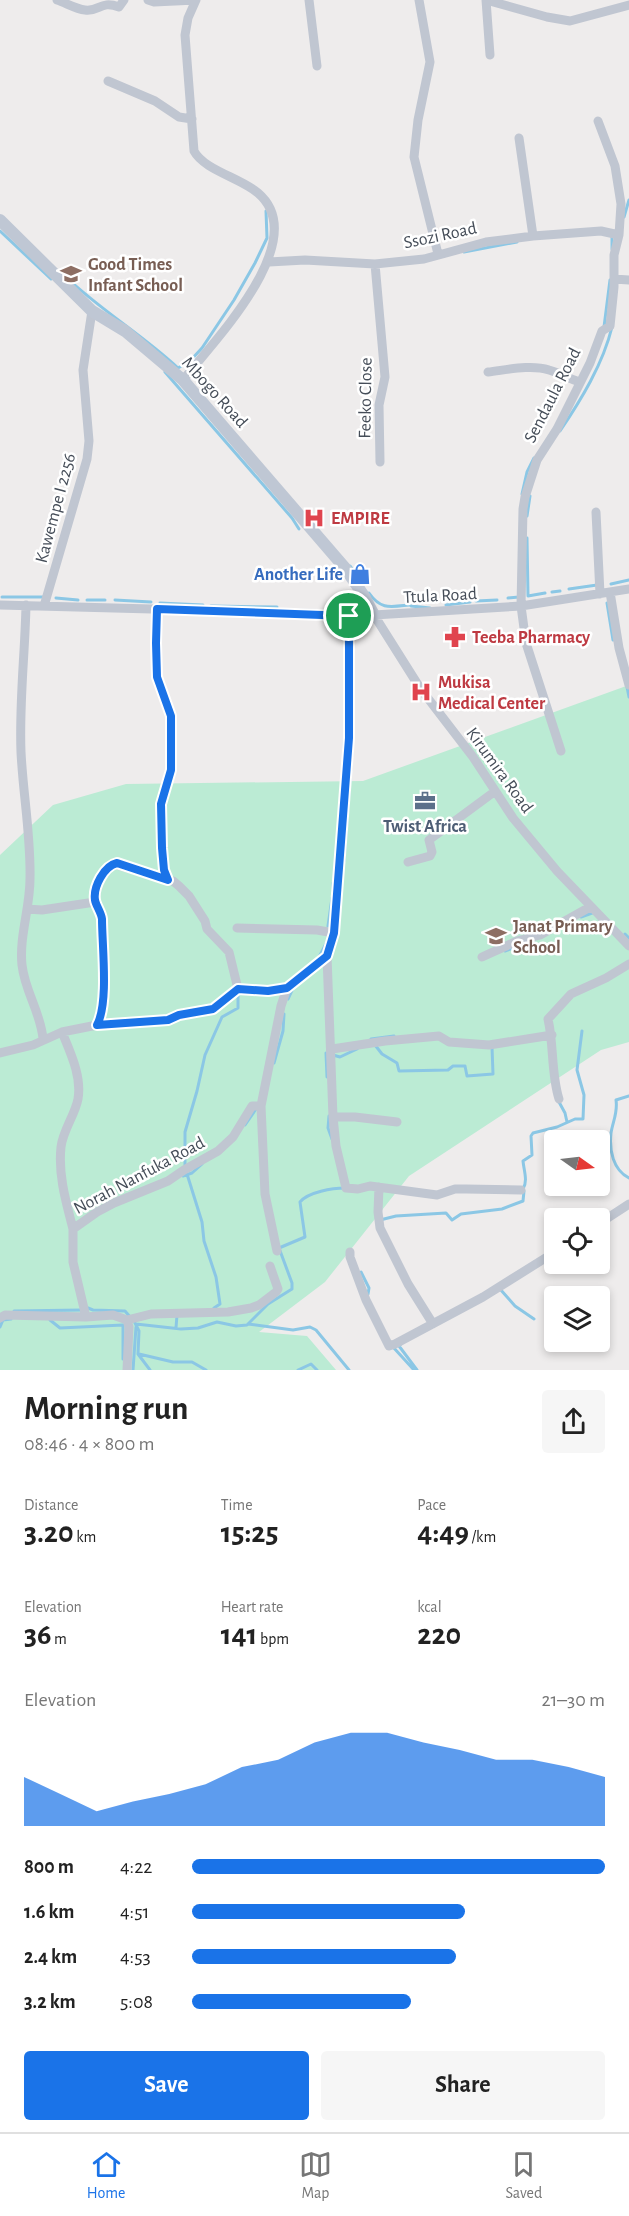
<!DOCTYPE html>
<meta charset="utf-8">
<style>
body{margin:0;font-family:"Alegreya Sans",sans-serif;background:#f6f6f6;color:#222;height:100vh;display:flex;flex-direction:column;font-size:22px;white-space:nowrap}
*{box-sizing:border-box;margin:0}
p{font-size:20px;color:#767676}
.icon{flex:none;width:33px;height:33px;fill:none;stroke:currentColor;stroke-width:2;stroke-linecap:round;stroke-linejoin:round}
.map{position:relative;height:1370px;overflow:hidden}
.panel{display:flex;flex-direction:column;background:#fff;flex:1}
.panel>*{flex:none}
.needle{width:39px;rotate:104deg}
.fabs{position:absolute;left:544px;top:1130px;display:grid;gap:12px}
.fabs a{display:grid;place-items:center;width:66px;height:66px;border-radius:6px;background:#fff;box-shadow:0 3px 9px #0003;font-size:30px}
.pin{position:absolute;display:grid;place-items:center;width:51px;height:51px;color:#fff;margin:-26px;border:3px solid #fff;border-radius:50%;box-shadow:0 2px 6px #0007}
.round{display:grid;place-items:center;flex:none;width:63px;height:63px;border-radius:6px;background:#f6f6f6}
.headline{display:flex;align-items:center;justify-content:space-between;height:102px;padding:0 24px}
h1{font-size:33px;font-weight:700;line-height:45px}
.stats{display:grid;grid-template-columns:repeat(3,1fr);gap:9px;height:102px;padding:6px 24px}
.stats div{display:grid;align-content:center}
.stats b{font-size:30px;font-weight:700}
.stats small{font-size:16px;font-weight:400}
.stats p{font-size:16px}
.chart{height:168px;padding:12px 24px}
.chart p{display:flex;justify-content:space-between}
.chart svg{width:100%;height:108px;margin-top:6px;fill:#1a73e8;opacity:.7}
.primary-button{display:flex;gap:12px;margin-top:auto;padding:12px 24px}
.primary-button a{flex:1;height:69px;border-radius:6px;background:#1a73e8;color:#fff;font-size:24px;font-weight:700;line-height:69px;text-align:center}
.primary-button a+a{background:#f6f6f6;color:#222}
ul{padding:0 24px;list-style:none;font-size:20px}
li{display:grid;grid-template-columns:96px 72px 1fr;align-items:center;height:45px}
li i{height:15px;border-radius:8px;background:#1a73e8}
.dock{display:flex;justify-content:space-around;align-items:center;height:84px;border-top:2px solid #e0e0e0;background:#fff;font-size:16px;color:#767676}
.dock a{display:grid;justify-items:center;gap:3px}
.dock .on{color:#1a73e8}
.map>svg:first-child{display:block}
.green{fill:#bbebd4}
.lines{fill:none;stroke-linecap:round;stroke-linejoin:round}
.stream{stroke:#8bc7e5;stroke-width:3}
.street{stroke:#c0c6d1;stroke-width:9}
.secondary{stroke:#bfc7d4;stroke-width:12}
.route-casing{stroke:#fff;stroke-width:12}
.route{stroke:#1a73e8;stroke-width:8}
.labels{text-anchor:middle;stroke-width:5;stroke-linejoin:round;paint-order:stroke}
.street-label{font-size:18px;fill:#454d58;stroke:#fff}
.education-label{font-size:18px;font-weight:bold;fill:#785e54;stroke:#fff;text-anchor:start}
.health-label{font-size:18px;font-weight:bold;fill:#be3a42;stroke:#fff;text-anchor:start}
.shop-label{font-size:18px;font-weight:bold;fill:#366cbe;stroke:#fff;text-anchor:end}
.service-label{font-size:18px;font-weight:bold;fill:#4e5e75;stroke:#fff}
</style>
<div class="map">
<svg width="629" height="1370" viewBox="0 0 629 1370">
<rect width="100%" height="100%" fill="#eeecec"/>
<path class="green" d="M629,685V1042L601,1050L409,1176L325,1282L259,1332L307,1336L336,1370H0V855L53,805L126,784L363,781Z"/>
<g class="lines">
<path class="stream" d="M624,217L629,200
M0,231L51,279
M612,249V235
M464,252L517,242
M65,276C100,310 143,335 178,368
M604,327L610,280
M178,368L190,361L202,348L234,300L255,263L267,238L266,211
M165,372L292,518L299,529
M560,431C581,400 603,364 612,327
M522,494L527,472L534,458
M527,516L530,496
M527,538L528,596L545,593
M350,566L358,577
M611,584L629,580
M569,589L597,585
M552,592L560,591
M369,593C381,610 390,607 409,605
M2,597H45
M56,598L78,600
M508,598L519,597
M87,600H105
M115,600L151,602
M476,601L497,600
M160,603L203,605
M607,603L613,640
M446,605L470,602
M211,606L277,607
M411,606L430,608
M353,687V631L355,627
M627,687L629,697
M345,718V659
M344,750L345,728
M344,861L352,751
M333,891V883
M581,917L595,912
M328,926L332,898
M625,934L629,938
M505,951L532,941
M319,957L328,940
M288,999L294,986
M371,1039L394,1036
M375,1045L382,1054L397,1063L399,1071L448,1070L453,1066H465L467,1076L493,1074L492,1047
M326,1053L327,1077
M333,1055L340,1057L357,1049
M274,1063L283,1031L284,1014
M629,1096L616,1100C618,1112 613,1121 611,1133C609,1150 613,1170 629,1178
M559,1102L565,1113L567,1122
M329,1116L328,1128L332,1139
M245,1125L256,1109
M185,1168V1132L197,1091L205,1055L222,1017L238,1008V992
M187,1174L202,1222L204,1241L216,1277L220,1304L214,1308
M183,1176L192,1173L202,1164
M523,1189C528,1181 524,1171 523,1161L532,1155L531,1136L533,1133L557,1127L575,1119H583L584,1095L577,1070L582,1031
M380,1220L396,1216L446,1213L452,1220L461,1214L502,1209L523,1201L524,1191
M361,1272L369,1288L368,1294
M500,1289L515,1306L534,1319
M88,1308L93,1310L125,1311L131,1318
M14,1311L82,1310
M50,1320L60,1328L123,1325V1359
M135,1323L139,1331L138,1354L150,1370
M136,1324L181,1329L198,1328L217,1322L236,1326L247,1325L268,1304L292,1289V1283L279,1248L305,1237L300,1202C308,1192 333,1188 345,1188
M248,1324L293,1330L310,1327L316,1330L349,1370
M0,1327L3,1320L11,1319
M176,1328L177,1315
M401,1344L399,1346L417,1370
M393,1347L414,1370
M139,1354L173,1362H192L206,1370
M133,1370L136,1327
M298,1370L311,1364L317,1370"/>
<path class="street" d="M57,0C66,3 76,9 85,10C100,12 100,0 119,7L124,0
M148,0L154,2L196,0
M309,0L317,66
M419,0L430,62L418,120L414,157L438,254
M486,0L547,17L570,21L629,5
M486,0L490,55
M108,81L155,101L179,117L192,119
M519,138L533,236
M269,262L305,260L375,264L424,259L486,242L533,236L601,231L619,235
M375,264L385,377L379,405L380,462
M614,279L629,280
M488,372C506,370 531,364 549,370C560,373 569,379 580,382
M183,380C214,341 313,240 258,193C241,178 204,170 194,151L185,35L188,18L196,0
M596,512L600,594
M610,592L619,648L629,685
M0,605L374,615L521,606L629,589
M26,605C25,654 19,703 21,752C23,794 31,836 30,879C30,908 19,937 22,965C25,992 41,1013 43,1039
M44,606L87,459L89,441L83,370L92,311
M157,609L156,643L157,677L171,716L170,770L161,804L164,870L168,880
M374,615L420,688L473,757L513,818L557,871L629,946
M561,751L526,643L521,606L523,509L525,497L537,460L557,429L590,363L602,331L610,326L614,287V255L619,235L621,204L615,166L598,121
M408,862L430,856L432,852L429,840L494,792
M95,902C96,887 101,873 113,864L173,881L179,886L189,896L205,921L207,929L229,952L238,989
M95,902L100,910L102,919C102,946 109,1003 97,1025
M27,909L42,910L95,902
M237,928L317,930L334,933
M327,956L333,1117L336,1146L346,1188L358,1189L370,1186L437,1195L455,1189H466L521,1190
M482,957L517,941L540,935L590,907
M62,1032C70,1052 82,1076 78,1099C75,1115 63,1130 61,1147C58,1175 66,1202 73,1229
M332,1049L385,1041L439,1036L449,1042L489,1045L552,1035
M0,1053L33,1045L62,1032L107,1023L168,1020L179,1015L213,1009L238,989L268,991L287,988
M559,1099C551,1074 554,1045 548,1019L571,994L606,978L629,964
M261,1106L265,1194L277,1251
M333,1117H355L397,1122
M379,1187L378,1212L380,1228L408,1284L433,1324
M600,1223L629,1204
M350,1252V1257L366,1300L389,1346L395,1344L483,1297L555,1252
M0,1318L5,1315L86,1317
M127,1320L151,1314L228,1312L251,1308L259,1305L276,1292L278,1289L270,1266
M127,1370L129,1327L127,1320L113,1315L86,1317L73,1262V1229L97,1212L114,1203L168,1181L184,1170L218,1151L233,1137L252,1106H261L281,1006L287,988L327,956L334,933L349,738V616"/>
<path class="secondary" d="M0,220L92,311L125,331L183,380L345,568L364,596L374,615"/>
</g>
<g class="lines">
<defs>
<path id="route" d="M157,609L349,616V738L334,933L327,956L287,988L268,991L238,989L213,1009L179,1015L168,1020L97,1025C109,1003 102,946 102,919C101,912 96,906 95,900C93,887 104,866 117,863L168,880L164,870L162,848L161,804L171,770V716L157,677L156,643Z"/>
</defs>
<use href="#route" class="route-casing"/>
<use href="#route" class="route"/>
</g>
<defs>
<symbol id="school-bare" viewBox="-9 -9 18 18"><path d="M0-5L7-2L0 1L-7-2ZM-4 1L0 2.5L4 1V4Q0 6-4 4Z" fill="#8d6e63" stroke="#fff" stroke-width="2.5" paint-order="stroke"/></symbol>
<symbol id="hospital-bare" viewBox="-9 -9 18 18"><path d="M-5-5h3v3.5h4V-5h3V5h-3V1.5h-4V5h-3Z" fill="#e0444e" stroke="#fff" stroke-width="2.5" paint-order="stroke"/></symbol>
<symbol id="shop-bare" viewBox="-9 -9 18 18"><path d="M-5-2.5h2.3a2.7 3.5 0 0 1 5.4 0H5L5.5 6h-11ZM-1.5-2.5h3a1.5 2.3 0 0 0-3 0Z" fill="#3f7fe0" stroke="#fff" stroke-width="2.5" paint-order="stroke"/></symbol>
<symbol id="pharmacy-bare" viewBox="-9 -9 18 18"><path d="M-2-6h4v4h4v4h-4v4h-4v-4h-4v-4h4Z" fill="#e0444e" stroke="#fff" stroke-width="2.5" paint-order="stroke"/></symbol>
<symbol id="office-bare" viewBox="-9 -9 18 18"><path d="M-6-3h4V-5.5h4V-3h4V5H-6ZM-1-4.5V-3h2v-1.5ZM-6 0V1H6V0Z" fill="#5c6f8a" stroke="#fff" stroke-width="2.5" paint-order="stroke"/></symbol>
</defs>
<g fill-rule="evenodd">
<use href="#school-bare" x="56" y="259" width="30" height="30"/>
<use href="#hospital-bare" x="299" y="503" width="30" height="30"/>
<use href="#shop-bare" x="345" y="559" width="30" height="30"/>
<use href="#pharmacy-bare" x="440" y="622" width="30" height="30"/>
<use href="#hospital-bare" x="406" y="677" width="30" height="30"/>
<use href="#office-bare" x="410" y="786" width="30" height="30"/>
<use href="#school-bare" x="481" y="921" width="30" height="30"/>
</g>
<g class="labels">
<g class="street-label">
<text transform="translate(440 235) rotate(-12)" y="6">Ssozi Road</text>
<text transform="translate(215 392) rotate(48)" y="6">Mbogo Road</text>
<text transform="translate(552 395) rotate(-63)" y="6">Sendaula Road</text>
<text transform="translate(365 398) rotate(-89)" y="6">Feeko Close</text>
<text transform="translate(55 508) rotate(-75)" y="6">Kawempe I 2256</text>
<text transform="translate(440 595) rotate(-3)" y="6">Ttula Road</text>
<text transform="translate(500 770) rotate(54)" y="6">Kirumira Road</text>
<text transform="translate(139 1175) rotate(-28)" y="6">Norah Nanfuka Road</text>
</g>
<g class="education-label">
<text x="88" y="270">Good Times<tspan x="88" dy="21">Infant School</tspan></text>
<text x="513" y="932">Janat Primary<tspan x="513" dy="21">School</tspan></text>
</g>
<g class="health-label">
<text x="331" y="524">EMPIRE</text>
<text x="472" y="643">Teeba Pharmacy</text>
<text x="438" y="688">Mukisa<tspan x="438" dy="21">Medical Center</tspan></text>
</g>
<g class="shop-label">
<text x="343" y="580">Another Life</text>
</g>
<g class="service-label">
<text x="425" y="832">Twist Africa</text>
</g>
</g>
</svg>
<div class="fabs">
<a><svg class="needle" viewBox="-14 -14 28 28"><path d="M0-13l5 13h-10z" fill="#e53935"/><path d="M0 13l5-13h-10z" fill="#767676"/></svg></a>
<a><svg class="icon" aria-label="locate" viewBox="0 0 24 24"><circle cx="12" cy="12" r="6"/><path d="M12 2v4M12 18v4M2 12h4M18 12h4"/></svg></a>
<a><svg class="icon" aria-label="layers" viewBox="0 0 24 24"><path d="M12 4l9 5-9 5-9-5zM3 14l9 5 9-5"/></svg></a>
</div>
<div class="pin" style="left:349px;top:616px;background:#1e9e55"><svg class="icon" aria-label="arrive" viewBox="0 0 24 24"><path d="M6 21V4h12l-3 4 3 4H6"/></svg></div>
</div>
<section class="panel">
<div class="headline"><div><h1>Morning run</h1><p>08:46 · 4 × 800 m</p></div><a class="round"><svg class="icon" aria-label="share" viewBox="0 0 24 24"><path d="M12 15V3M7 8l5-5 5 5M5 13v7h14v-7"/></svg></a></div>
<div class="stats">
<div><p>Distance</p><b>3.20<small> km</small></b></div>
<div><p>Time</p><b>15:25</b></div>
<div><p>Pace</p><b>4:49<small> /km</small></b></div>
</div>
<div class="stats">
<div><p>Elevation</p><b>36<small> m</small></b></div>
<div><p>Heart rate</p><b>141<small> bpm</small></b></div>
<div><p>kcal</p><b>220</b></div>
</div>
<div class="chart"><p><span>Elevation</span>21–30 m</p>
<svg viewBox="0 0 160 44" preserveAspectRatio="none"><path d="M0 44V24L10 31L20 38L30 34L40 31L50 27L60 20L70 17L80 10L90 6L100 6L110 10L120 13L130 17L140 17L150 20L160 24V44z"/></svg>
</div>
<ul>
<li><b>800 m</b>4:22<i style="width:100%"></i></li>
<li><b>1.6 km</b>4:51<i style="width:66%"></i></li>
<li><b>2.4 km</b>4:53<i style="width:64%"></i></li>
<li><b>3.2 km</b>5:08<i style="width:53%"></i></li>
</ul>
<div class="primary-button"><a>Save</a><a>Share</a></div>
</section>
<nav class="dock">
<a class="on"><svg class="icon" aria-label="home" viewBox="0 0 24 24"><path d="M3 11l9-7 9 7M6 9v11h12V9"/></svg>Home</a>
<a><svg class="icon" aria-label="map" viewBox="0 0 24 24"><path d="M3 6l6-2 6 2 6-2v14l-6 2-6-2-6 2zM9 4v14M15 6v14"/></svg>Map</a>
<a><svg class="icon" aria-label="saved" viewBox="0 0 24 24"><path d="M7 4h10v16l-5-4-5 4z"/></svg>Saved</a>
</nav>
